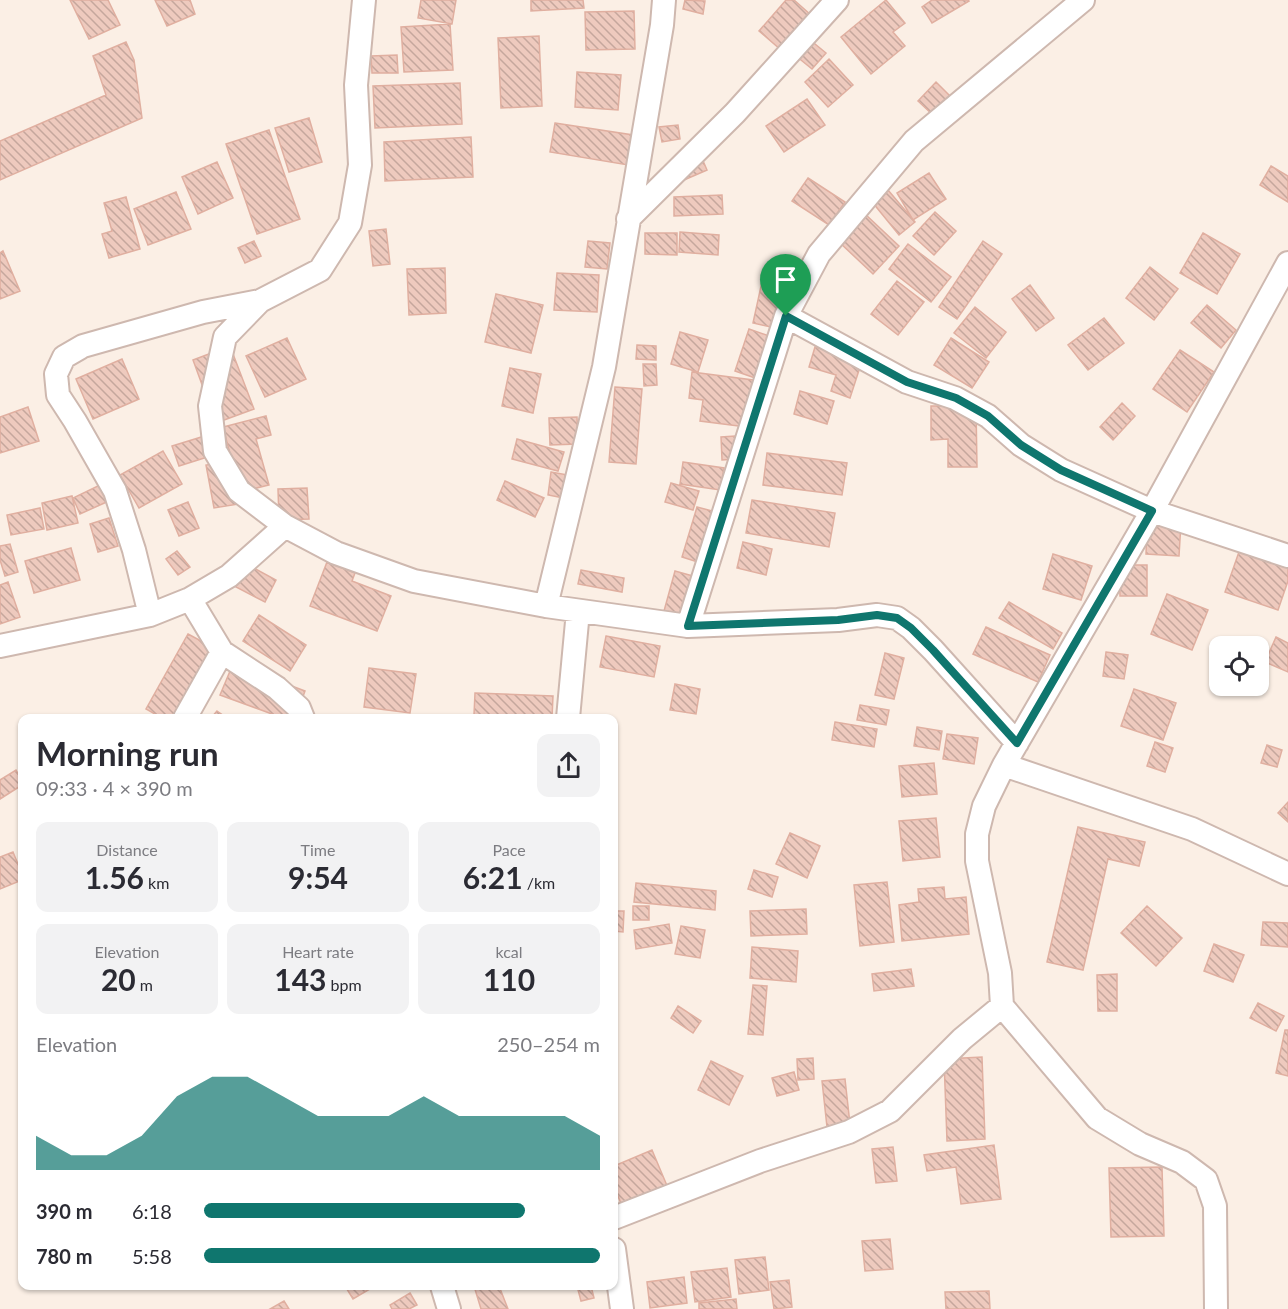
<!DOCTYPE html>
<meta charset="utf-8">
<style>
body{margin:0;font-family:Lato,sans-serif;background:#f2f2f3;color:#2b2b33;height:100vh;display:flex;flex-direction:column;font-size:22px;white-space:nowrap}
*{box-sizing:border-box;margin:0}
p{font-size:20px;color:#7c7c81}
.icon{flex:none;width:33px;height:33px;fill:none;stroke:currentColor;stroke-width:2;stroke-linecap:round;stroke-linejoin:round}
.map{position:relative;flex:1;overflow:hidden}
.drawer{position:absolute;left:18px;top:714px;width:600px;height:576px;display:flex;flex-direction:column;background:#fff;border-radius:12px;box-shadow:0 2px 4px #0004}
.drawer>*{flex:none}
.fabs{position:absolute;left:1209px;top:636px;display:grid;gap:12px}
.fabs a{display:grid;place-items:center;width:60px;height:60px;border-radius:12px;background:#fff;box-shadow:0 2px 4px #0004;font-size:30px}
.pin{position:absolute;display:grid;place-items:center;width:51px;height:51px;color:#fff;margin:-62px -26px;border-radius:50% 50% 50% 0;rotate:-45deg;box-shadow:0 0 6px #0007}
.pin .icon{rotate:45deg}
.round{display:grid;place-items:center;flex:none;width:63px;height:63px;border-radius:12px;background:#f2f2f3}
.overview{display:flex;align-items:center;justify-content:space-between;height:102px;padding:0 18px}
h1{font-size:33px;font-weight:700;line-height:45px}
.metrics{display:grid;grid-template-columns:repeat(3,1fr);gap:9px;height:102px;padding:6px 18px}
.metrics div{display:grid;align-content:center;border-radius:12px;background:#f2f2f3;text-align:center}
.metrics b{font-size:30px;font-weight:700}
.metrics small{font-size:16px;font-weight:400}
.metrics p{font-size:16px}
.chart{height:168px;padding:12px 18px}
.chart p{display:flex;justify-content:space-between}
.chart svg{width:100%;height:108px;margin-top:6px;fill:#0f766e;opacity:.7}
ul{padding:0 18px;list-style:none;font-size:20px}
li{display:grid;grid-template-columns:96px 72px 1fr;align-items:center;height:45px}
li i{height:15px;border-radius:8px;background:#0f766e}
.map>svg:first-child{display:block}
.building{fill:url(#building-back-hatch);stroke:#e0afa0;stroke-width:1.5}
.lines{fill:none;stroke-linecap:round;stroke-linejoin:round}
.minor-casing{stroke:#ceb8af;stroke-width:26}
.minor{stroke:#fff;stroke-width:22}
.route-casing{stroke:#fff;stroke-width:12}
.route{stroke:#0f766e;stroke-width:8}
</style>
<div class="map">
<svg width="1288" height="1309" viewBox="0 0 1288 1309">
<defs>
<pattern id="building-back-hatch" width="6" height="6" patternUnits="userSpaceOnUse" patternTransform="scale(1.5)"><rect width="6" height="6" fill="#eecabe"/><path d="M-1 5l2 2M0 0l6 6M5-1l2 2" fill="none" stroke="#c5a79d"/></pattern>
</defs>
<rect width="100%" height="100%" fill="#fbefe5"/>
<path class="building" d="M70,0H108L120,25L89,39Z
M155,0H190L195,14L167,26Z
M421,0H456L452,24L418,18Z
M531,0H583L584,8L531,11Z
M685,0L705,1L703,14L683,9Z
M786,0H794L811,15L781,50L759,31Z
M886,0L905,23L893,32L905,46L871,74L841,37Z
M932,0H968L969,1L932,23L922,7Z
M634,11L635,49L586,50L585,12Z
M450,24L453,70L404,72L401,27Z
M539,36L542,106L501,108L498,38Z
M809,39L826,53L812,69L796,56Z
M126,42L134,60L142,118L0,180V141L106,95L93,56Z
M397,55L398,73H372L371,56Z
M829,59L853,85L828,107L805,82Z
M577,72L621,75L618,110L575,107Z
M936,82L952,98L934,116L918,101Z
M460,83L462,124L375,128L373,86Z
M807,99L825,125L784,152L766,126Z
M309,118L322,162L289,172L275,128Z
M555,123L633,135L628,165L550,152Z
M678,125L680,139L662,142L659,127Z
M269,130L300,219L257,234L226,144Z
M471,137L473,177L385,181L384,142Z
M701,156L707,170L682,181Z
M217,162L233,198L198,214L182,177Z
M1271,166L1288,176V202L1260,185Z
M929,173L946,199L913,220L897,193Z
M808,178L845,202L829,225L792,201Z
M888,190L915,222L899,235L873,203Z
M176,192L191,229L148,245L134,209Z
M722,195L723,214L674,216V197Z
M126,197L140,249L109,258L102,234L112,231L104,203Z
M935,212L956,231L934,255L913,236Z
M864,213L899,246L873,274L838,241Z
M386,229L390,264L373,266L369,231Z
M680,232L719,235L718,255L679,252Z
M645,233H677V255L645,254Z
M1203,233L1240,254L1217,294L1180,273Z
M254,241L261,256L245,263L238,248Z
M588,241L610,243L607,269L585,267Z
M983,241L1002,254L957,319L939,307Z
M908,244L951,277L931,302L889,269Z
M3,251L20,291L0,299V253Z
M1150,267L1178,289L1154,320L1126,298Z
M445,268L446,313L409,315L407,269Z
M765,268L792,274L780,329L753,323Z
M557,273L599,275L597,312L554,310Z
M897,281L924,302L898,335L871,314Z
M1030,285L1054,318L1036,331L1012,299Z
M496,294L543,305L531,353L485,342Z
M1207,305L1236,330L1221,348L1191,323Z
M975,307L1006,332L986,358L954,333Z
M1104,318L1124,343L1088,370L1068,345Z
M749,329L772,337L758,379L735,371Z
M680,332L708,340L698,372L671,364Z
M287,338L306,379L265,397L246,356Z
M951,338L989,362L972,388L934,365Z
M637,345L656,346V360L636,359Z
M230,346L254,409L216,423L193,360Z
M815,347L862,361L850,398L831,391L836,375L809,367Z
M1180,350L1214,372L1187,412L1153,389Z
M122,359L139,399L93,419L76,379Z
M643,364H656L657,385L644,386Z
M510,368L541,374L533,413L502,406Z
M692,372L753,380L746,427L700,421L703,400L689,398Z
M615,387L642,389L636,464L609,462Z
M800,391L834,401L827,424L794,414Z
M1122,403L1135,416L1113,440L1100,427Z
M931,406H976L977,467H948V439L931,440Z
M28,407L39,441L0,453V417Z
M266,416L271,435L256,439L269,485L240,492L223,427Z
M577,417L578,444L550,445L549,418Z
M211,434L217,454L179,466L172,446Z
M735,436L737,459L722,460L721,437Z
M517,439L564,452L558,471L512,459Z
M163,451L182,484L139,508L120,475Z
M767,453L847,463L842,495L763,485Z
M231,461L239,504L214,508L206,465Z
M683,462L724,468L720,490L680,484Z
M551,472L568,475L564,498L548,495Z
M505,481L544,498L535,517L497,500Z
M104,483L111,500L80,514L73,498Z
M671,483L699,491L693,510L665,502Z
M307,488L309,519L279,520L278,489Z
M72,496L78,523L47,530L42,503Z
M752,500L835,513L829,547L746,533Z
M188,502L199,528L179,536L168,510Z
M697,507L716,512L701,563L682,557Z
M40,508L44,529L11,535L7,515Z
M109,518L118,546L98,552L90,524Z
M1147,521L1181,523L1179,556L1146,554Z
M743,542L772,549L766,575L737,568Z
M10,544L18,572L5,576L0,560V546Z
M71,548L80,580L34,593L25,561Z
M1240,549L1288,565V581L1278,610L1225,592Z
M177,551L190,567L178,575L166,559Z
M1053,554L1092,566L1081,600L1043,589Z
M327,562L355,573L352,581L391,596L377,631L310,606Z
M248,565L276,580L265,602L236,587Z
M1119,565H1147V596H1120Z
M581,570L624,578L622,592L578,584Z
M675,571L693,576L682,616L664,611Z
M8,582L20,617L0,624V585Z
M1167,594L1208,610L1192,650L1151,634Z
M1009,602L1062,633L1053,649L999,618Z
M259,615L306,645L290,671L243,641Z
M986,627L1050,655L1038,682L973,654Z
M188,634L216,649L176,718H162L146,709Z
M606,636L660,646L654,677L600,667Z
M1276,637L1288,643V672L1265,662Z
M1106,652L1128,655L1124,679L1103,676Z
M885,653L904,658L894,699L875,695Z
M233,664L305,691L295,718H283L220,695Z
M369,668L416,674L410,713L364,707Z
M675,684L700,689L696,714L670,710Z
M1134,689L1176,703L1163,740L1121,726Z
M475,693L553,696L552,718L474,715Z
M860,705L889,710L886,725L857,720Z
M217,711L227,718H211Z
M835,722L877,729L874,747L832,740Z
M917,727L942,731L939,750L914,746Z
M947,734L978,738L974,764L943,759Z
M1155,742L1173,748L1165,772L1147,766Z
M1267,745L1282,750L1277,767L1261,763Z
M934,763L937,794L902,797L899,766Z
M16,770L22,781V785L0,799V780Z
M1288,802V822L1278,813Z
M936,818L940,857L903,861L899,821Z
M1078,827L1145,842L1139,866L1108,859L1083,970L1047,962Z
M790,833L820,846L807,878L776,864Z
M13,852L22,874V880L0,889V857Z
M754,870L778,877L772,897L748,889Z
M887,882L894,942L860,946L854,885Z
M636,883L716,891L715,910L634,902Z
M944,887L945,899L966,897L969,934L902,941L899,905L919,902L918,889Z
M633,906H649V920H633Z
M1147,906L1182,938L1156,966L1121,933Z
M806,909L807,934L751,936L750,911Z
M614,911H624L623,932L614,931Z
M1263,922L1288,923V947L1261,945Z
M669,924L672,943L636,949L634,930Z
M681,926L705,930L700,958L675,954Z
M1214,944L1244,955L1233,982L1204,971Z
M752,947L798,951L796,982L750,978Z
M911,969L914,986L874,991L872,974Z
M1117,974V1011H1098L1097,975Z
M753,985L767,986L763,1035L748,1034Z
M1258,1003L1284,1016L1276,1031L1250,1018Z
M678,1006L701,1021L693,1033L671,1018Z
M1285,1030H1288V1076L1276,1073Z
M982,1057L985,1139L947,1141L944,1059Z
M813,1058L814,1079L798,1080L797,1059Z
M711,1061L743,1076L729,1105L698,1090Z
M794,1072L799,1090L777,1096L772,1078Z
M845,1079L850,1124L827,1127L822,1081Z
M994,1145L1001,1199L961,1204L956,1167L927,1171L924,1155Z
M893,1147L897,1181L876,1183L872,1149Z
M652,1150L668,1188L622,1206L614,1186V1166Z
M1162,1167L1164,1236L1111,1237L1109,1168Z
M890,1239L893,1269L865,1271L862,1241Z
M765,1257L769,1290L739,1294L735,1260Z
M727,1268L731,1297L695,1302L691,1272Z
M684,1277L687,1303L650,1308L647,1282Z
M789,1280L792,1307L774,1309L770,1282Z
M345,1286H375L353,1299Z
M474,1286H499L508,1309H481Z
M577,1286H591L594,1298L581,1301Z
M989,1291L990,1309H946L945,1292Z
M410,1293L417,1305L409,1309H392L390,1305Z
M736,1299L737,1309H699V1303Z
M284,1301L289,1309H270Z"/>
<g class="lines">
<defs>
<path id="minor" d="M364,0L356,85L360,165L350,223L320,270L260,301L225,337L210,406L215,451L239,491L285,526L336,553L414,581L546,606L688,626L838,620L877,615L897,618L911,628L933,650L1017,743
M628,219L735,113L837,0
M786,316L907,382L955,398L988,416L1021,445L1061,470L1152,511L1288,556
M190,599L222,652L277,688L299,708L303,718
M546,606L604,367L662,25L664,0
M150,615L134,550L115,491L75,421L58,395L56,374L64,357L83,346L203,312L260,301
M688,626L786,316L819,254L914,141L1083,0
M0,646L150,615L190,599L229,576L285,526
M185,718L222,652
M568,718L578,611
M1004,765L1192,829L1288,874
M614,1218L760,1161L849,1132L890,1111L962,1039L1002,1006
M614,1249L622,1309
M442,1286L449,1309
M1216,1309L1215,1206L1206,1180L1182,1162L1140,1144L1097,1118L1002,1006L1000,973L977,861V834L984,806L1004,765L1152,511L1288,263"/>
</defs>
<use href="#minor" class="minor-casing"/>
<use href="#minor" class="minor"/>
</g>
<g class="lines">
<defs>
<path id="route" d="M786,316L907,382L956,398L988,416L1021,445L1061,470L1152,511L1017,743L933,650L911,628L897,618L877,615L838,620L688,626Z"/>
</defs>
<use href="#route" class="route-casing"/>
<use href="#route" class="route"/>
</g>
</svg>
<div class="fabs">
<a><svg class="icon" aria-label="locate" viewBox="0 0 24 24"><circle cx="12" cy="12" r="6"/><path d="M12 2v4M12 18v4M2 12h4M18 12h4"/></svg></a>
</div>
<div class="pin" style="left:786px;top:316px;background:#1e9e55"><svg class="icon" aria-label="arrive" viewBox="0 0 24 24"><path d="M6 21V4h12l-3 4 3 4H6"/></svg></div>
<section class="drawer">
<div class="overview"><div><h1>Morning run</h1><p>09:33 · 4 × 390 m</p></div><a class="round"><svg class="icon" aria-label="share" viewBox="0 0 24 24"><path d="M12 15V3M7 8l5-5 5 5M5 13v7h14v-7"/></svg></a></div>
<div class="metrics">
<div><p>Distance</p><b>1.56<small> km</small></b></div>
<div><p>Time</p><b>9:54</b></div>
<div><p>Pace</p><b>6:21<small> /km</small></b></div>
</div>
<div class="metrics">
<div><p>Elevation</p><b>20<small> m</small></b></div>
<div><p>Heart rate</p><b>143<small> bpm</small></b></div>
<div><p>kcal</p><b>110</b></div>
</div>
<div class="chart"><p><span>Elevation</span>250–254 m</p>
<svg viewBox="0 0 160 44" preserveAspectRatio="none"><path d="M0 44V30L10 38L20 38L30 30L40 14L50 6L60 6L70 14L80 22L90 22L100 22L110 14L120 22L130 22L140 22L150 22L160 30V44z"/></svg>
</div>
<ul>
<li><b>390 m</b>6:18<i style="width:81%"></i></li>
<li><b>780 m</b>5:58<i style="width:100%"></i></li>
</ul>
</section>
</div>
